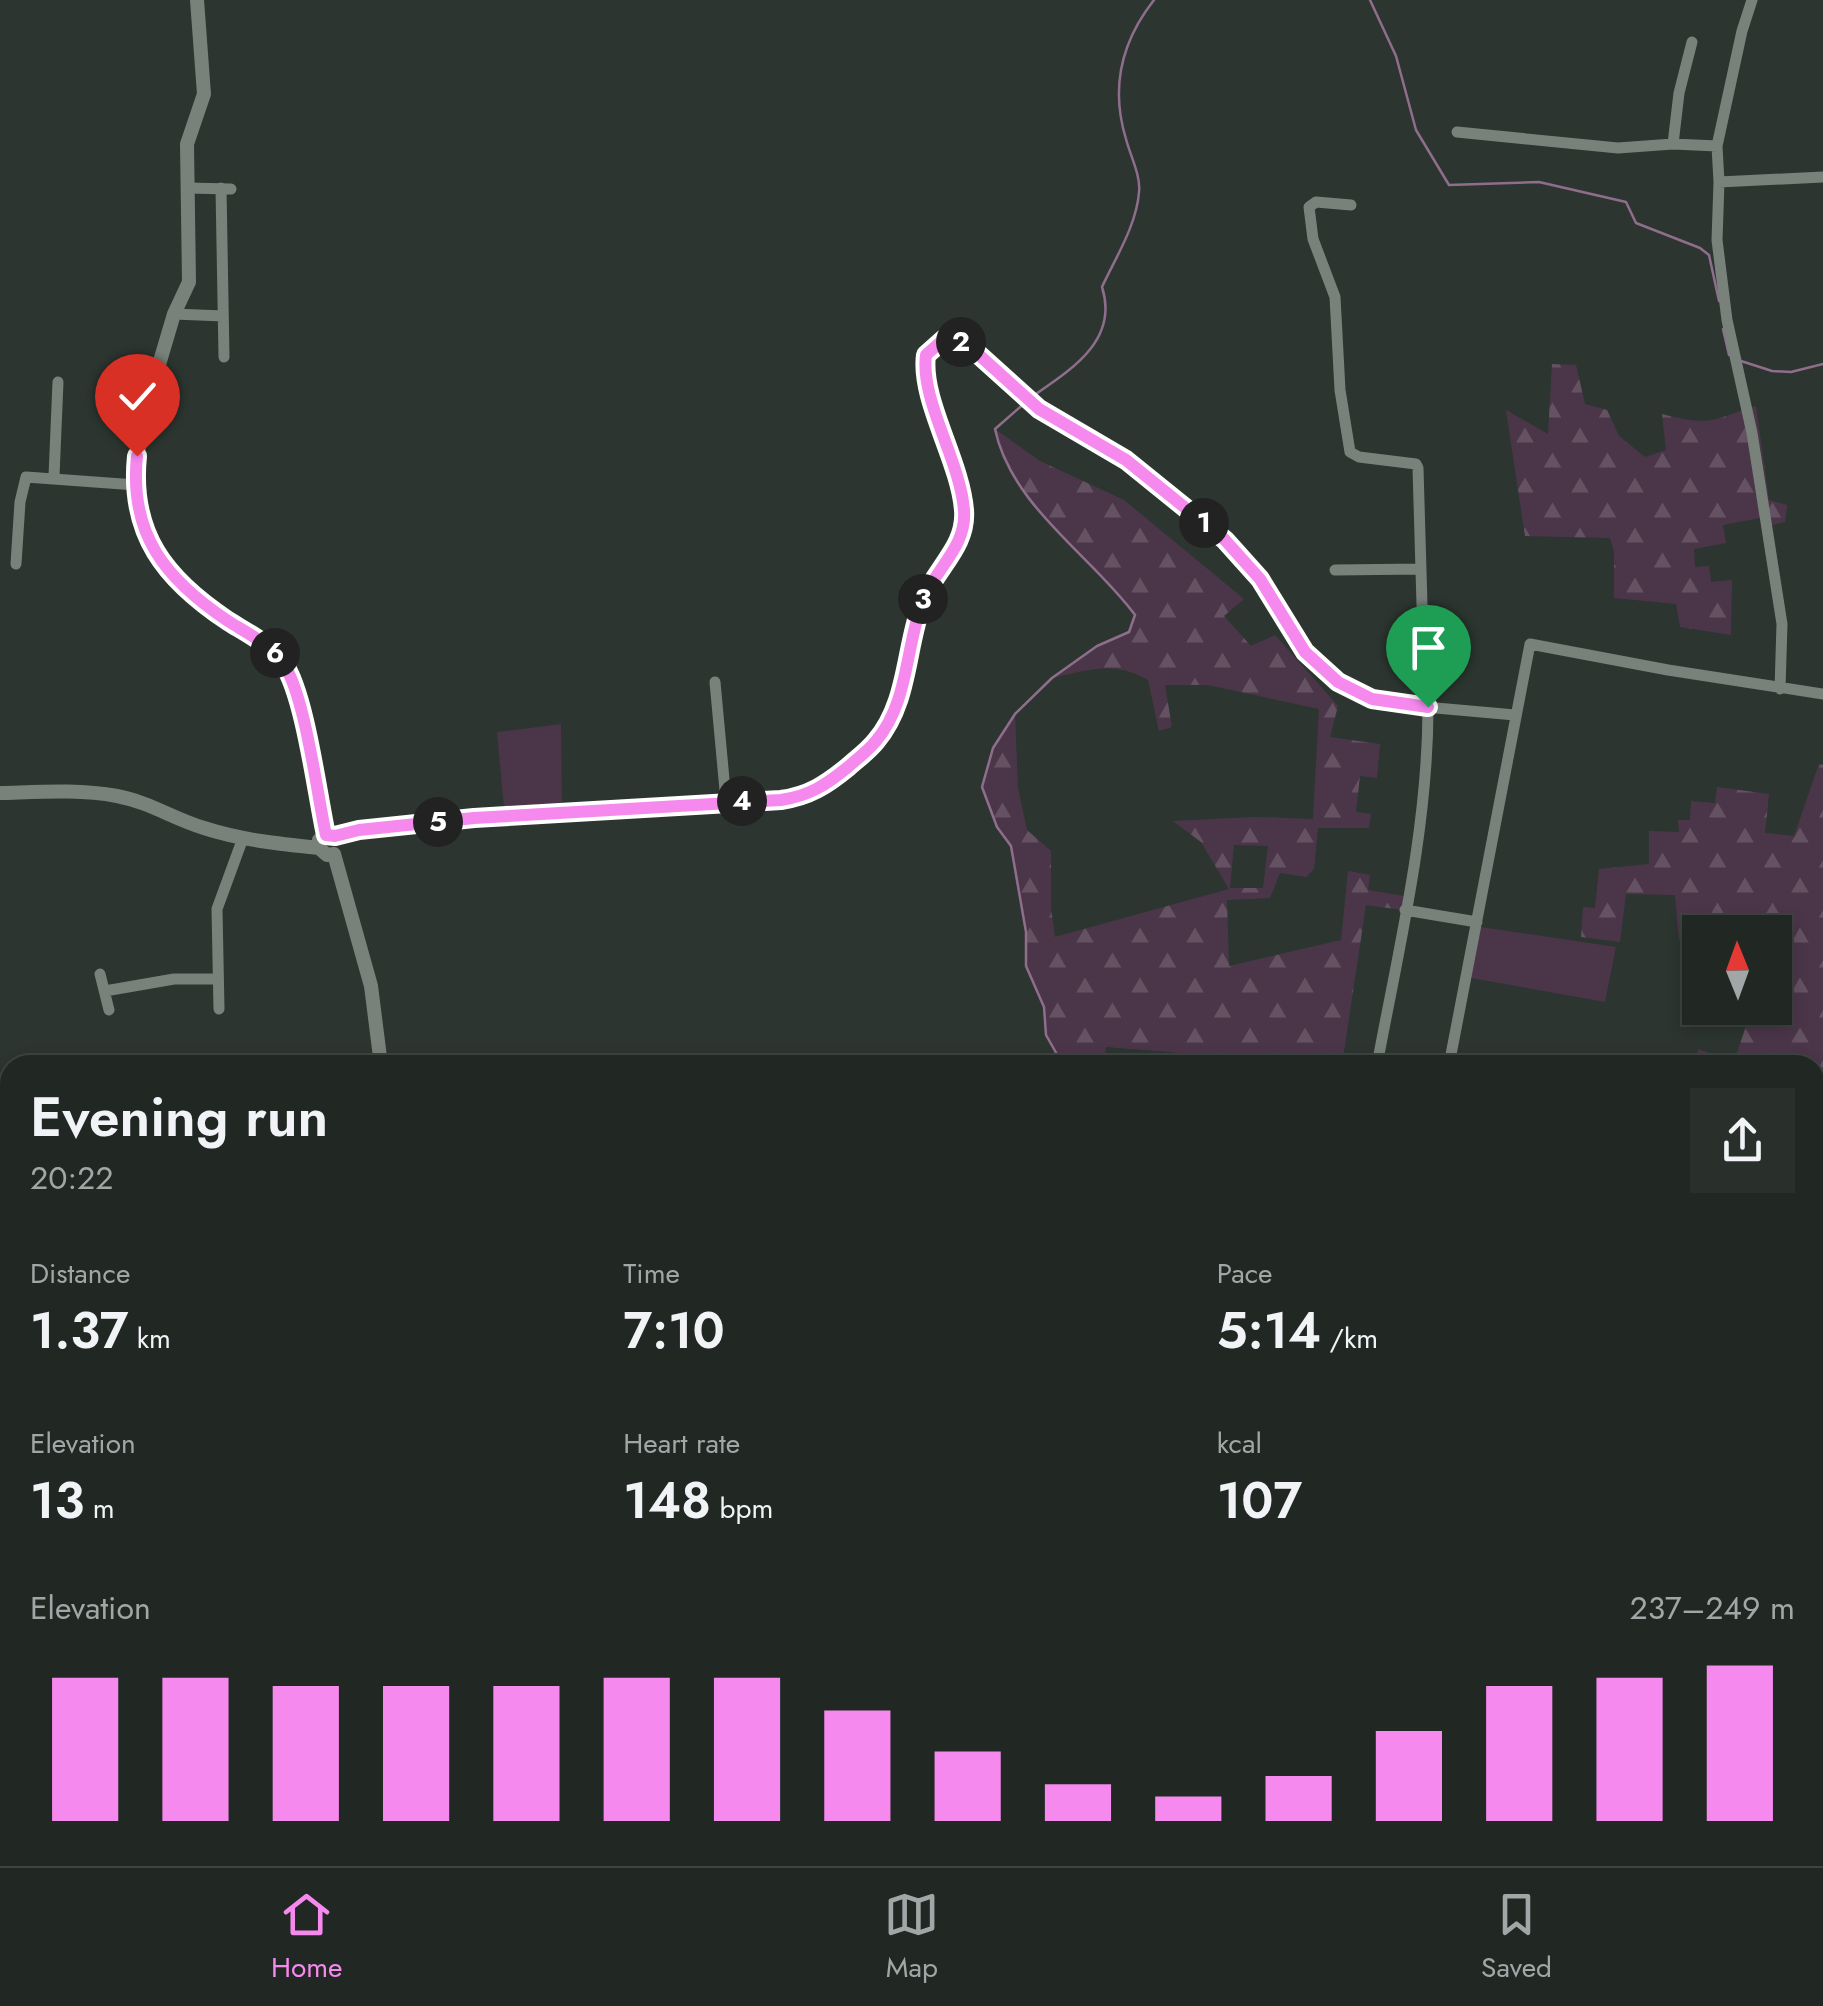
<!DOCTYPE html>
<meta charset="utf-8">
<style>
body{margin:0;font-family:Jost,sans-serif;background:#29302b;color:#f1f3f6;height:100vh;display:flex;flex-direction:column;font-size:38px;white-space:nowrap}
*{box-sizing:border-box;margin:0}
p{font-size:32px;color:#a2a6a6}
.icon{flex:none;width:55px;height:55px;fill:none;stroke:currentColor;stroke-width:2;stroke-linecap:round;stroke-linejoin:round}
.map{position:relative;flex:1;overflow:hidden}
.drawer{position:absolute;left:0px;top:1055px;width:1825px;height:812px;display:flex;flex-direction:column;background:#212823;border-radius:30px 30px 0 0;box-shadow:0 5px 15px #0003,0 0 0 2px #3e4441}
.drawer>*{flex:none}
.needle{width:65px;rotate:359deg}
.tools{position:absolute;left:1682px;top:915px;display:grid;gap:20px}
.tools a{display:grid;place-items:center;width:110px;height:110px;border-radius:0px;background:#212823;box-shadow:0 5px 15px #0003,0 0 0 2px #3e4441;font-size:50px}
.pin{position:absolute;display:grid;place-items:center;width:85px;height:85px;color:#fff;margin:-102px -42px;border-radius:50% 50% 50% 0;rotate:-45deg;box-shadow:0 0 10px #0007}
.pin .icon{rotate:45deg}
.km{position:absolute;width:50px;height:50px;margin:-25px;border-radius:50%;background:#222;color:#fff;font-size:28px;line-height:50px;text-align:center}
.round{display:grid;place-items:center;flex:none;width:105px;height:105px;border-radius:0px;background:#29302b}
.overview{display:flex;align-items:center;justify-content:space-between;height:170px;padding:0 30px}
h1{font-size:55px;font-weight:600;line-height:75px}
.metrics{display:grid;grid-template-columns:repeat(3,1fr);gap:15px;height:170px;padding:10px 30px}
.metrics div{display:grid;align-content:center}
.metrics b{font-size:50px;font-weight:600}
.metrics small{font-size:28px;font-weight:400}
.metrics p{font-size:28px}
.chart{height:280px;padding:20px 30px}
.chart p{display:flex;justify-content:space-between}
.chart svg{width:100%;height:180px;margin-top:10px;stroke:#f589ee;stroke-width:6}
.tabs{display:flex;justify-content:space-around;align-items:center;height:140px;border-top:2px solid #3e4441;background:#212823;font-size:28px;color:#a2a6a6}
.tabs a{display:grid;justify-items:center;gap:5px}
.tabs .on{color:#f589ee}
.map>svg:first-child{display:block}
.grass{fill:#4b3649}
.forest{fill:url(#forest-firs);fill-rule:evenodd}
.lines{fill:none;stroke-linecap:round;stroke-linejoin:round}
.stream{stroke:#8f6e8c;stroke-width:2.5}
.minor{stroke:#78827b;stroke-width:11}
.tertiary{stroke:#78827b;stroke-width:14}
.route-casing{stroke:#fff;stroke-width:20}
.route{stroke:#f589ee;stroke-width:12}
</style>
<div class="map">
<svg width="1823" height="1866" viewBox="0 0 1823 1866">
<defs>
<pattern id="forest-firs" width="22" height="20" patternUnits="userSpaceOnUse" patternTransform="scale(2.5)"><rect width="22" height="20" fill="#4b3649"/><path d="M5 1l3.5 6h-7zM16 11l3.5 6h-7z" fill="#645262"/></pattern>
</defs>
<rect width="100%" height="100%" fill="#2c352f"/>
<path class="grass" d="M561,724L562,803L504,808L497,732Z
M1481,927L1616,947L1605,1002L1471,978Z"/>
<path class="forest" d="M1552,364L1576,365L1585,404L1607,410L1619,436L1645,457L1666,450L1662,414C1713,427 1710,420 1756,406L1769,500L1787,505L1785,522L1772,525L1765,517L1723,525L1726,543L1694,549L1695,567L1709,566L1711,582L1732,580L1731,635L1680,627L1676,604L1614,598V552L1610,538L1525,536L1506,410L1548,434Z
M995,429L1040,461L1124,500L1244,599L1224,616L1251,646L1275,635L1338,706L1330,737L1380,744L1377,778L1360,776L1356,812L1371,814L1369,828H1318L1314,869L1306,877L1280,873L1270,898L1227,900L1229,966L1341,940L1348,871L1370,875L1368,890L1404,896L1403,910L1366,905L1342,1065H1191L1194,1054L1106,1047L1104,1065H1063L1046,1035L1044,1007L1026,966V932L1011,846L997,827L982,787L993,748L1015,714L1018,788L1027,830L1051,851V908L1055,937L1229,889L1201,842L1173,821L1253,817L1313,819L1319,709L1208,685H1165L1172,727L1159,731L1148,680C1113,660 1089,670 1052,678L1097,647L1129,632L1135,615C1092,556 1011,506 995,429ZM1234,845L1268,846L1263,888H1230Z
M1819,764L1823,765V1189L1815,1188V1065H1695L1698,1049L1734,1062L1752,1008H1775V932H1700V946L1679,941L1675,895L1626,894L1620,942L1581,937L1583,907L1595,908L1599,869L1649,864V831L1679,832L1678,820H1690L1691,801L1715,803L1717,787L1769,794L1765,833L1794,836Z"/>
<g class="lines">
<path class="stream" d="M1370,0L1396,56L1416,130L1449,185L1539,182L1626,202L1636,223L1700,248L1709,255L1719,301
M1723,329L1729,355
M1741,361L1772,371L1791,372L1823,364
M1033,396C1072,369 1119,340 1102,287C1115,259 1137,224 1139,192C1141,176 1130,155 1126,139C1110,87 1121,42 1154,0
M1027,401L995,429C1011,506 1092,556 1135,615L1129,632L1097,646L1052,678L1015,714L993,748L982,787L997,827L1011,846L1026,932V966L1044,1007L1046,1035L1063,1065
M1815,1180L1823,1181
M846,1858L850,1866"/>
<path class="minor" d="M1457,132L1618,148L1673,144L1717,146L1719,182
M1673,144L1679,93L1692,42
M1717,146L1742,31L1752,0
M188,188L231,189
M221,188L224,357
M1351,205L1316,202L1309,207L1313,239L1335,297L1340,390L1350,452L1359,457L1416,464L1418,468L1425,707
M174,314L223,316
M54,476L58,382
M16,564L20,502L26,477L136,485
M1335,570L1420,569
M715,682L726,801
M1780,689L1782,624L1752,433L1727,320L1717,240L1719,182L1823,177
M335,837L359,830L475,818L781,800C809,796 826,785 848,767C857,759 868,751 876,741C910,702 905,644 924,598C937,567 967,546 964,510C960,461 920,397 925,355L944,339L967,345L1039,409L1127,459L1225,540L1260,579L1305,652L1337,683L1352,692L1391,704L1515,715
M1405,910L1477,922
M100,974L109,1010
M105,991L174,979H216
M219,1009L217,909L243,838
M1377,1065C1399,947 1428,828 1428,707
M1449,1065L1530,644L1668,670L1823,694
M0,1668L10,1667
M590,1866L627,1865L652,1858
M1002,1866V1858
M1327,1866V1858"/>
<path class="tertiary" d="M197,0L204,94L187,144L189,282L174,314L142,422L136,471L139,512L151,547L182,585L269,647L284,664L301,715L326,835L319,840V848
M0,793C39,792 78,789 117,796C149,802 174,819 204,828C241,840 280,844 319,848L327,855L334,854
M334,854L371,986L381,1065
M0,1431L10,1485
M85,1858L87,1866
M494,1858L497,1866"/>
</g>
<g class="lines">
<defs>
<path id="route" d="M137,456C129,534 165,579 228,621C247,633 270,644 283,663C305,694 317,794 326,835L335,836L359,830L474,818L781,800C809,796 826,785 848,767C857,759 868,751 876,741C910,701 905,644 924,598C937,567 967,546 964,510C960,460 920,400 926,355L944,339L968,345L1039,409L1126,460L1225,540L1260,579L1305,652L1338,682L1372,699L1428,707"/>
</defs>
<use href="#route" class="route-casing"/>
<use href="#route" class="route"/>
</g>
</svg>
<div class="tools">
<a><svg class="needle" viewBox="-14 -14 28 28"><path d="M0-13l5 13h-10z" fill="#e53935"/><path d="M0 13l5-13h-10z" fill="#a2a6a6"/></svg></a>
</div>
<div class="pin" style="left:1428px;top:707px;background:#1e9e55"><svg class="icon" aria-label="arrive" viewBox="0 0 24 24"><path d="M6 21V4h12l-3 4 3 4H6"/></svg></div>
<div class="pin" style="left:137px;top:456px;background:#d93025"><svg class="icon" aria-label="check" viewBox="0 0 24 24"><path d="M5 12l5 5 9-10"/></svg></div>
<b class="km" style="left:1204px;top:523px">1</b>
<b class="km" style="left:961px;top:342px">2</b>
<b class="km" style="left:923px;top:599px">3</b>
<b class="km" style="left:742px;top:801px">4</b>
<b class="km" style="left:438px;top:822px">5</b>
<b class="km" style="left:275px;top:653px">6</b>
<section class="drawer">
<div class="overview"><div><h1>Evening run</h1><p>20:22</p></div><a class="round"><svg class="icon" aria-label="share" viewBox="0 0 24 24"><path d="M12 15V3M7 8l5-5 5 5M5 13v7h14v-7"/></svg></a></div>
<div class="metrics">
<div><p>Distance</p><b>1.37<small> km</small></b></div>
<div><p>Time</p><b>7:10</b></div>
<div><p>Pace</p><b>5:14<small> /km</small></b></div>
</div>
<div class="metrics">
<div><p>Elevation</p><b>13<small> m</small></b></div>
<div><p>Heart rate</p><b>148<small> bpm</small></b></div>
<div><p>kcal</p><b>107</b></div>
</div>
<div class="chart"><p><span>Elevation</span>237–249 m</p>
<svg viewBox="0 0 160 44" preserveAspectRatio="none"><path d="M5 44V9M15 44V9M25 44V11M35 44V11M45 44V11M55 44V9M65 44V9M75 44V17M85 44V27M95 44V35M105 44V38M115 44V33M125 44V22M135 44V11M145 44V9M155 44V6"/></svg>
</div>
</section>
</div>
<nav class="tabs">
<a class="on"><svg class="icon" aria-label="home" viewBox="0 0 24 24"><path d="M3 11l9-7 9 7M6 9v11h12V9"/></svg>Home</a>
<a><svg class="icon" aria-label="map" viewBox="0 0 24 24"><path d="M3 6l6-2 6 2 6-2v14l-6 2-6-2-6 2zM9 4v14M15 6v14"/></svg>Map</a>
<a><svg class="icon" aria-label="saved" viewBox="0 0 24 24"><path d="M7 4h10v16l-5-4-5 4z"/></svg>Saved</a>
</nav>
